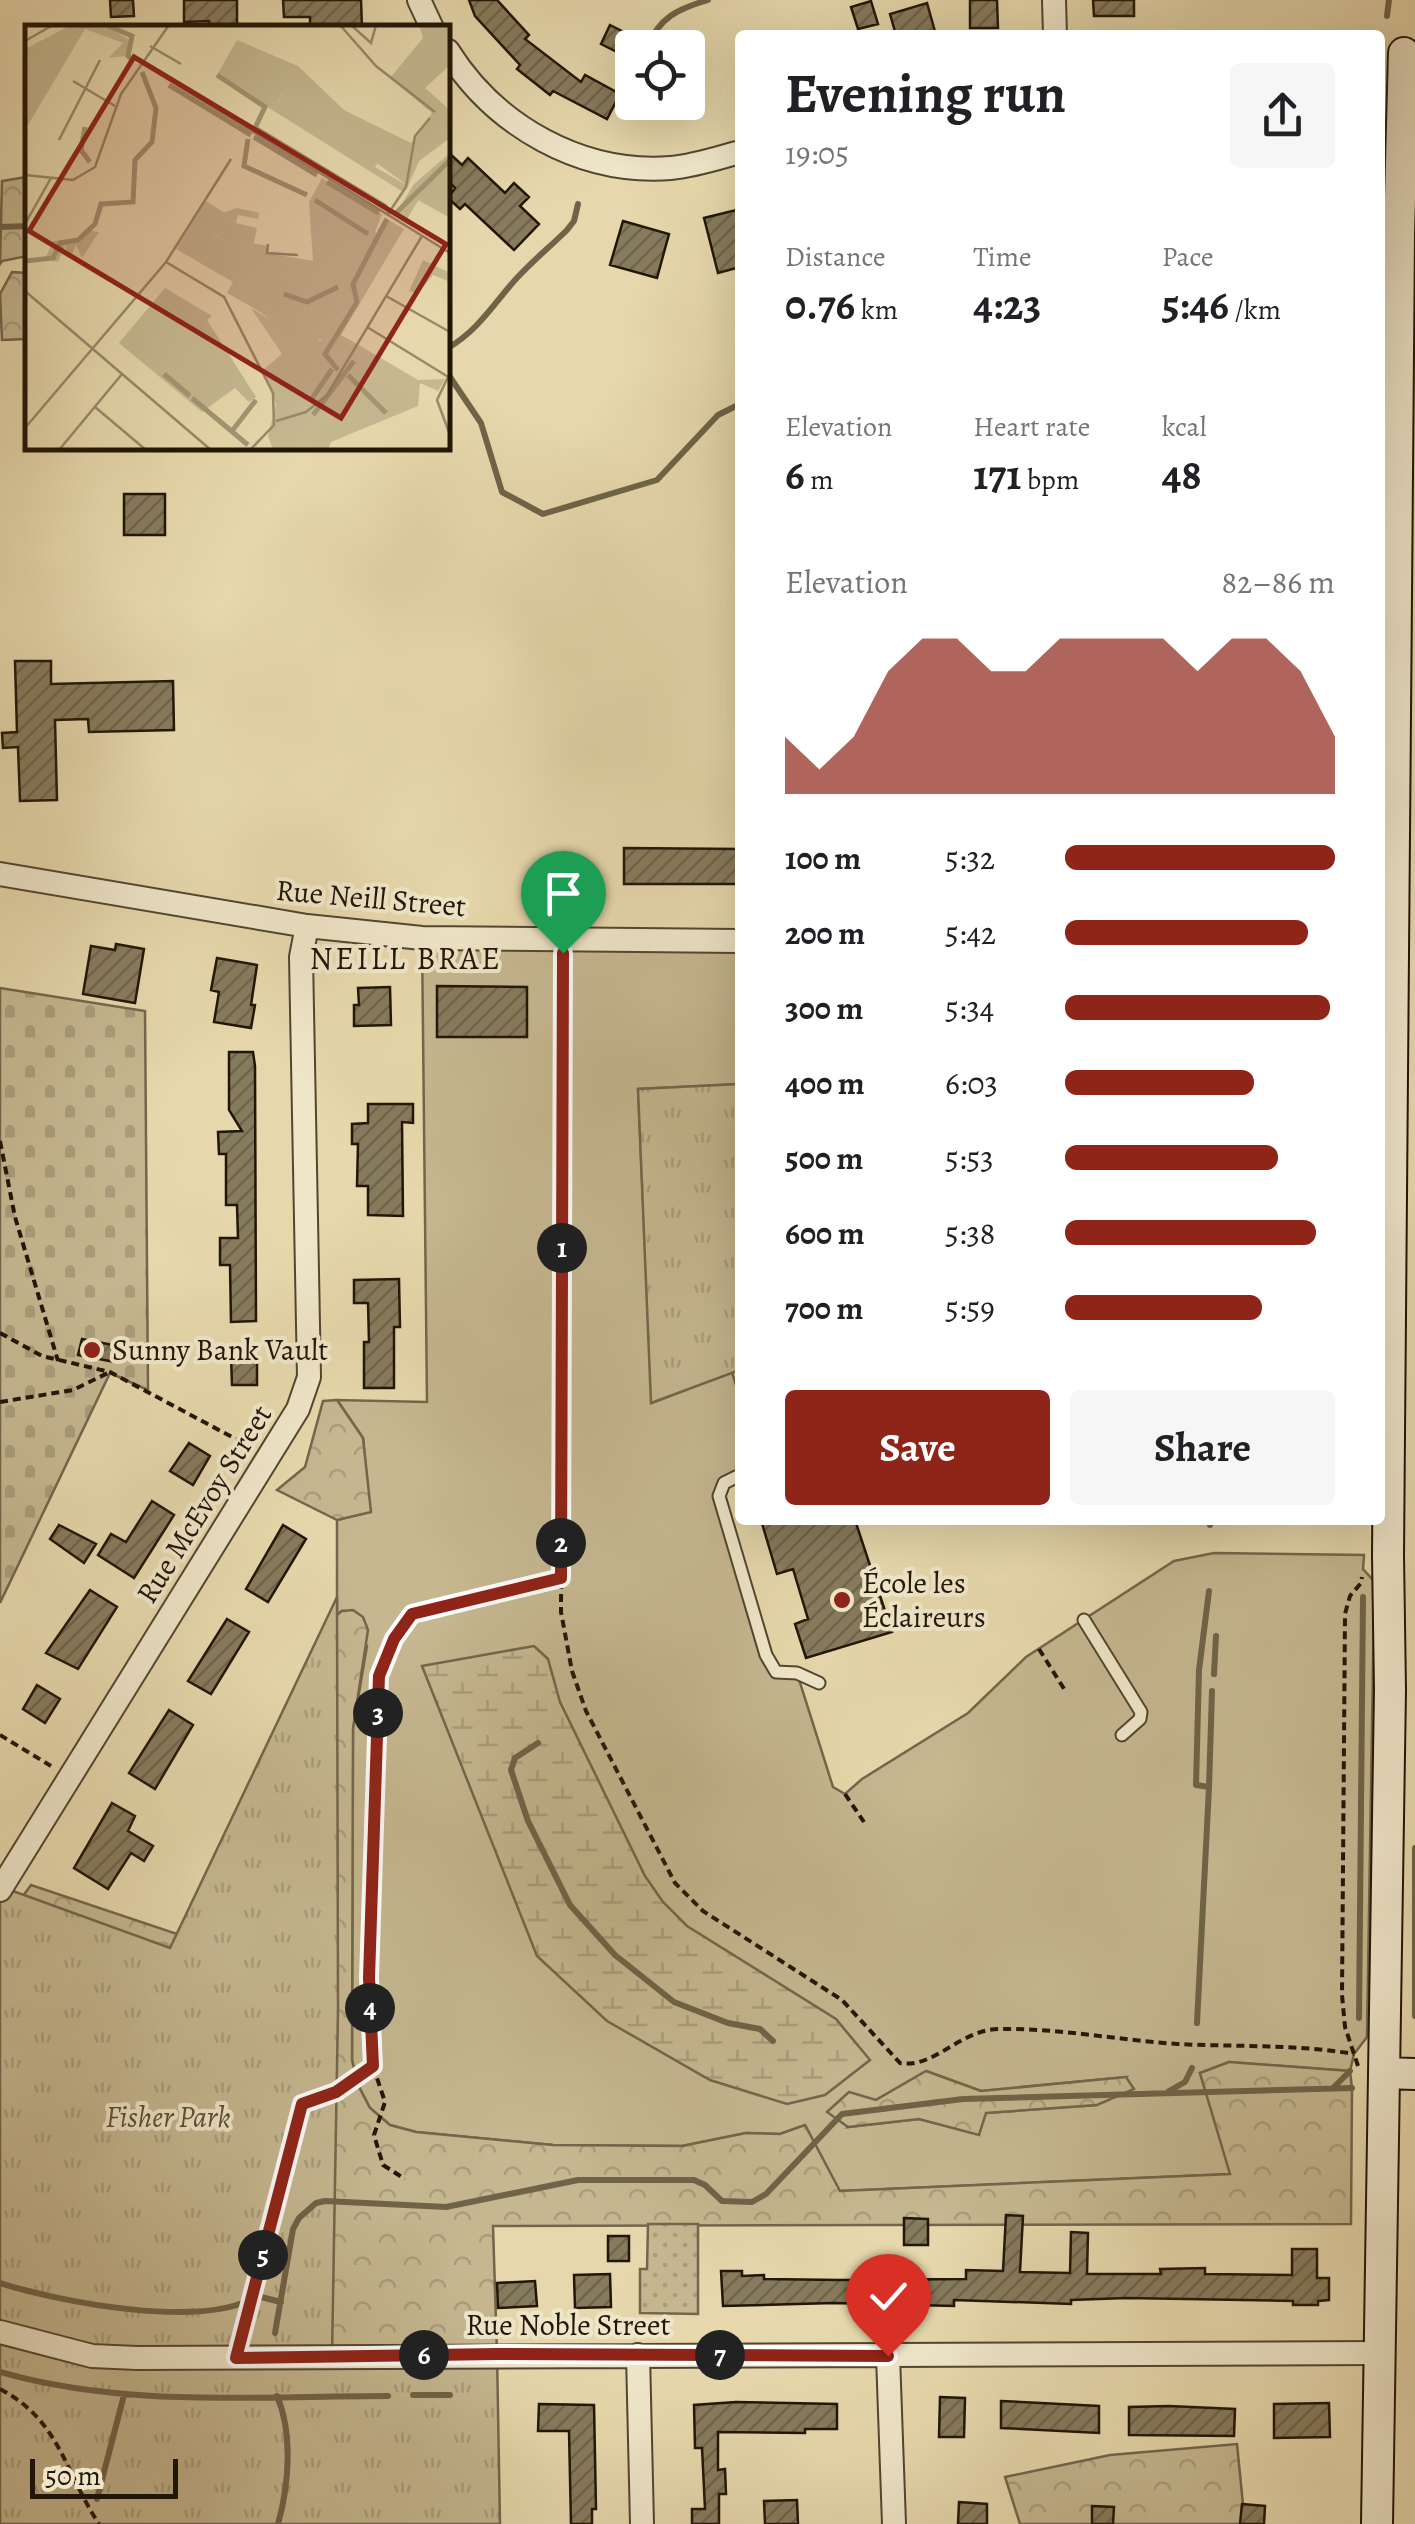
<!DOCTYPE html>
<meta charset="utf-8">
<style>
body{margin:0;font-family:Alegreya,serif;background:#f6f6f6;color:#202124;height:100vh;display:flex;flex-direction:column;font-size:38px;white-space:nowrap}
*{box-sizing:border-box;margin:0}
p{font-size:32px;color:#757577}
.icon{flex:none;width:55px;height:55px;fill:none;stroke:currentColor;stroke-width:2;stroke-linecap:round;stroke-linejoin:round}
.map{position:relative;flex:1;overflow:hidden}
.details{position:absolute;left:735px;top:30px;width:650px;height:1495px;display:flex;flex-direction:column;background:#fff;border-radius:10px;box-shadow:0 10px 40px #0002}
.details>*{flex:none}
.tools{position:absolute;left:615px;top:30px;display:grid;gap:20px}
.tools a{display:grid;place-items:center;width:90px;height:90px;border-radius:10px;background:#fff;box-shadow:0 10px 40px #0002;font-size:50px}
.scale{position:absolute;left:30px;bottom:25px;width:148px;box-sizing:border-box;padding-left:10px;border:5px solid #211607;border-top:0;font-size:28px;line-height:35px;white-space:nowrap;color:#211607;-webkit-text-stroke:8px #efe6c9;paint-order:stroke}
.pin{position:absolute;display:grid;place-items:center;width:85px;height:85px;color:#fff;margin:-102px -42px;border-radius:50% 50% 50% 0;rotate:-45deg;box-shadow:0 0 10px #0007}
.pin .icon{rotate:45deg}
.km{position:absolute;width:50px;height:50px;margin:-25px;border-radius:50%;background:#222;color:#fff;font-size:28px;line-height:50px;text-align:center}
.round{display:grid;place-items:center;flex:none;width:105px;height:105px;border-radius:10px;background:#f6f6f6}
.headline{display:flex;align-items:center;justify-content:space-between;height:170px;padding:0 50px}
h1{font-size:55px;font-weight:700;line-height:75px}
.stats{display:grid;grid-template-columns:repeat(3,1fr);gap:15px;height:170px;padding:10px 50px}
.stats div{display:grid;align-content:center}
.stats b{font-size:42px;font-weight:700}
.stats small{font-size:28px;font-weight:400}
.stats p{font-size:28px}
.chart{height:280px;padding:20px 50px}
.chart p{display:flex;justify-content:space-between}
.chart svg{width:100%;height:180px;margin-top:10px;fill:#8f2418;opacity:.7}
.cta{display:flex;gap:20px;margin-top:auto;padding:20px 50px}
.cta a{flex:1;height:115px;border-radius:10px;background:#8f2418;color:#fff;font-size:40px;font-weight:700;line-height:115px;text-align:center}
.cta a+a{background:#f6f6f6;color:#202124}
ul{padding:0 50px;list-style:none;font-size:32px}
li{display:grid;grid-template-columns:160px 120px 1fr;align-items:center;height:75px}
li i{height:25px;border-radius:12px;background:#8f2418}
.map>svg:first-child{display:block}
.grass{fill:#c5b790;stroke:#73664c;stroke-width:2.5;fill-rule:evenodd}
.forest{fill:url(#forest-crowns);stroke:#73664c;stroke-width:2.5}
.wetland{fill:url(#wetland-marsh);stroke:#73664c;stroke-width:2.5}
.cemetery{fill:url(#cemetery-stones);stroke:#73664c;stroke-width:2.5}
.park{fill:url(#park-tufts);stroke:#73664c;stroke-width:2.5}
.garden{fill:url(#garden-dots);stroke:#73664c;stroke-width:2.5}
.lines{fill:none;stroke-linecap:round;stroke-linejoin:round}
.stream{stroke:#6f6348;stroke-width:6}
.building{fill:url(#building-hatch);stroke:#211607;stroke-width:2.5}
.lane-casing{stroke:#524630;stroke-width:15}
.street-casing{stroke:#524630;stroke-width:26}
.secondary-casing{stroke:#211607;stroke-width:34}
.path{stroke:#211607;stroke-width:4;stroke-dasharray:8 5;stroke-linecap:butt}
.lane{stroke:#efe6c9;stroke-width:11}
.street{stroke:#efe6c9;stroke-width:22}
.secondary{stroke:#efe6c9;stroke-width:30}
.route-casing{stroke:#fff;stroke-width:20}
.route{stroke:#8f2418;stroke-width:12}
.poi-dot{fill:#8f2418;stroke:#efe6c9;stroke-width:4}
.labels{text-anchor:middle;stroke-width:8;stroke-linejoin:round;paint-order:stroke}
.street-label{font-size:30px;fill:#211607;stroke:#efe6c9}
.poi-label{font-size:30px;fill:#211607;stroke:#efe6c9;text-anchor:start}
.park-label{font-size:30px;font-style:italic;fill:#5a4e37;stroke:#efe6c9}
.neighbourhood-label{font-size:32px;letter-spacing:2.5px;fill:#211607;stroke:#efe6c9}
.inset-river{fill:none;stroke:#a39674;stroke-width:5}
.inset-road{fill:none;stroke:#978a6a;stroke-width:2.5}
.view{fill:#8f2418;fill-opacity:0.15;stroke:#8f2418;stroke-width:5}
.inset-edge{fill:none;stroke:#211607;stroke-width:5}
</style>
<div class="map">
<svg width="1415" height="2524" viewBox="0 0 1415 2524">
<defs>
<pattern id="forest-crowns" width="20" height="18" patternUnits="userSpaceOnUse" patternTransform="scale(2.5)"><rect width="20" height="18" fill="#c5b790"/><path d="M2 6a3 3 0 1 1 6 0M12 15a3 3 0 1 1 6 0" fill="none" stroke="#a99d7b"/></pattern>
<pattern id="wetland-marsh" width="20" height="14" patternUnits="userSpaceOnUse" patternTransform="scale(2.5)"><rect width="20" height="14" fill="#c5b790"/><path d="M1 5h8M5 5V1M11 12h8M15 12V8" fill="none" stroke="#a99d7b"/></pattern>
<pattern id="cemetery-stones" width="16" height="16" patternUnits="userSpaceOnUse" patternTransform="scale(2.5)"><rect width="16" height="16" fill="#c5b790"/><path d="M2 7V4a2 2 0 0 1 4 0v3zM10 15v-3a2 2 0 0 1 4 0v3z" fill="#a99d7b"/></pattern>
<pattern id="park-tufts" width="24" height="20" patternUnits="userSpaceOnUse" patternTransform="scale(2.5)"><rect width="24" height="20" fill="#c5b790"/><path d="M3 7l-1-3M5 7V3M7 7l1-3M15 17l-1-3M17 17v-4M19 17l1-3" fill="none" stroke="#a99d7b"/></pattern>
<pattern id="garden-dots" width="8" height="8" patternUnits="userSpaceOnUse" patternTransform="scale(2.5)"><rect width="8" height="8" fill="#c5b790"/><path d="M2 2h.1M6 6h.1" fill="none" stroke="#a99d7b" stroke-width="1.8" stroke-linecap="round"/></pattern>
<pattern id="building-hatch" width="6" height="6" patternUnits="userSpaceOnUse" patternTransform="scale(2.5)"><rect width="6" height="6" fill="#877b5d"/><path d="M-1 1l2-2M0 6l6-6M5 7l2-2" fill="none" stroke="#6e644b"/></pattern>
</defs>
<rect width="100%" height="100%" fill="#e6d8ac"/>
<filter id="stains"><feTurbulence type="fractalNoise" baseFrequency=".002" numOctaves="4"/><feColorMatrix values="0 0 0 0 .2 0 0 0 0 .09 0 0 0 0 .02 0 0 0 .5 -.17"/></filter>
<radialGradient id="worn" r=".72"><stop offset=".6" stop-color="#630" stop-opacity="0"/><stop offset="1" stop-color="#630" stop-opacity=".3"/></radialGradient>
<path class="grass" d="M422,938L740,941V1084L638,1089L652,1403L732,1372L740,1399V1475L719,1489L772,1667L797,1673L833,1787L845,1794L862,1779L968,1713L1026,1657L1174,1561L1214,1553L1364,1555L1363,1569L1373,1580L1374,1601L1367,2037L1354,2054L1350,2071L1229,2062L1200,2073L1231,2174L839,2191L805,2125L780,2134L746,2133L682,2146L553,2145L416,2132L390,2125L370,2108L358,2085L352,2060L353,1728L367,1646L342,1611L337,1614V1520L370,1512L363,1438L337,1400L427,1402ZM926,2071L981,2091L1126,2077L1097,2105L985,2113L979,2134L919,2119L848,2127L876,2100Z"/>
<path class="forest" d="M26,177L27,256L2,261L0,264L2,181Z
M12,272L27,273V339L2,340L0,294Z
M337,1400L363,1438L371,1512L337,1520L277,1490L305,1467L323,1401Z
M353,1610L363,1617L368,1630L353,1728L352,2060L358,2085L370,2108L390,2125L416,2132L553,2145L682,2146L746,2133L780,2134L805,2125L840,2191L1230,2174L1200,2073L1229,2062L1350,2071L1352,2088L1351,2224L493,2226L497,2354L332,2357L12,1911L31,1885L311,1979L330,1620L342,1611Z
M926,2071L981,2091L1126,2077L1134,2089L1097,2105L986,2113L979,2135L919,2119L848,2127L827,2112L849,2092L876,2100Z
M1237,2444L1245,2524H1020L1005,2477L1110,2455Z"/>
<path class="wetland" d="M534,1646L548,1659L560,1702L645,1876L663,1902L687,1926L836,2019L870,2060L825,2095L787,2104L710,2080L607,2021L537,1956L422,1666Z"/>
<path class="cemetery" d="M0,988L145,1011L148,1390L110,1373L0,1603Z"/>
<path class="park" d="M740,1084V1370L651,1403L638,1089Z
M337,1597L338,2009L332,2356L497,2354L500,2524H0V1890L2,1887L170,1948Z"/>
<path class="garden" d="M648,2224H698V2314L640,2313V2269H647Z"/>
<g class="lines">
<path class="stream" d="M1387,16L1389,0
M647,48C659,17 678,9 708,0
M631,114L633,102
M0,227L28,226
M448,348C475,332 489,311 509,287C526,266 548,249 567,230L574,221L578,204
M448,374L481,423L502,492L543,514L657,480L718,415L740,404
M1210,1525V1520
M1214,1674L1216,1636
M538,1743L515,1758L511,1770L528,1821L570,1905L615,1955L674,2002L728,2023L760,2029L773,2041
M1209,1787L1212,1691
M1415,1848V2016
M1359,2018L1363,1597
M1197,2023L1209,1787L1196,1785L1199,1670L1209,1591
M1333,2088L1350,2071
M1169,2091L1185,2082L1192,2068
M0,2283C60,2302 204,2330 257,2296L281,2302
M275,2333L293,2229L299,2218L316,2203L325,2201L446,2207L578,2180H694L705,2185L722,2201L752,2202L766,2194L842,2114L963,2099L1352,2088
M0,2372C124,2408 260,2396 388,2396
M413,2395H450
M277,2396C293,2433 289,2485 278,2524
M97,2499L124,2395"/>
</g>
<path class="building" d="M110,0H133L134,16L111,17Z
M184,0H237V28H209V21L184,22Z
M283,0H361L362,28L310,24V17H284Z
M469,0H497L529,35L525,39L581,82L585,75L620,94L607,119L553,91L550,95L517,69L520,65L475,16Z
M970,0H997L998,28H970Z
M1093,0H1134V16H1094Z
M871,1L878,24L858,29L851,7Z
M927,3L936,35H896L890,14Z
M610,25L628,34L619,53L601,44Z
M448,152L462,165L468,158L505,193L514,183L529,197L520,206L539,224L514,250L465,204L460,209L448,198L455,188L448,181Z
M740,209V267L718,273L704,218Z
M623,221L669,234L657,278L610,265Z
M124,494H165V535H124Z
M15,661H51V684L173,681L174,730L89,732L88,719L55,720L57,800L20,801L18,747L3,748L2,733L17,732Z
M624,848L740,849V884H624Z
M116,944L144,949L135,1003L83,994L91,946L115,950Z
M217,958L257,965L251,1005H255L251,1028L214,1022L219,992L211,990Z
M437,986L527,987V1037H437Z
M390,987L391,1025L354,1026V1005H359L358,988Z
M229,1052H253L255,1066L256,1321L231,1322L230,1265H220V1238H238L237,1205H226V1154H219L218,1132L242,1131L229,1110Z
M368,1104H413V1123L402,1122L403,1216L368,1215V1186H357L358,1144H352V1124L368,1123Z
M399,1279L400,1327H394V1388H364V1342H369L368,1303H354V1280Z
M82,1339L118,1346L115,1362L78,1355Z
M231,1356H257V1385H232Z
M189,1443L210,1456L193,1485L170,1471Z
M152,1501L174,1515L134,1578L98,1555L111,1534L126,1542Z
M761,1520H855L892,1632L806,1658L795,1624L808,1619L793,1569L777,1574Z
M59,1525L96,1544L84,1563L50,1539Z
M283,1525L306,1539L268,1602L246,1589Z
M90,1590L117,1607L78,1669L46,1653Z
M227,1619L249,1632L211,1694L188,1681Z
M37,1685L60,1699L45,1723L23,1709Z
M169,1710L193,1725L155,1789L129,1773Z
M112,1803L135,1816L128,1831L153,1846L144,1861L131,1853L108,1889L74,1868Z
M1006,2215L1023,2216L1020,2272L1070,2273L1071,2232L1088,2233L1087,2274H1161L1160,2269L1205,2268V2274L1292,2275V2249H1317V2278H1329V2300L1318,2301V2305H1293V2301L1127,2298L1071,2300V2304L954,2300V2306L833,2303L723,2306L721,2271H742V2276L764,2275V2279L841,2280L966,2279V2270L1003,2271Z
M904,2218L928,2219V2245H904Z
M608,2236H629V2261H608Z
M610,2274L611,2307L575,2308L574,2275Z
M535,2281L537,2306L498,2308L497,2283Z
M940,2397L965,2398L964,2437H939Z
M1001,2401L1099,2406V2433L1001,2428Z
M736,2402L837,2404V2429H805V2433L718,2432V2470L725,2469L726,2494H719V2524H692V2509H705L702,2448H695L694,2405Z
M1329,2403L1330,2437L1274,2438V2404Z
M539,2404L594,2405L596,2509H592V2524H571L569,2431H538Z
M1169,2406L1235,2409L1234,2436L1129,2435V2407Z
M797,2500L798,2524H765L764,2501Z
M959,2502L987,2504V2524H958Z
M1242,2504L1265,2506L1264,2524H1240Z
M1092,2506L1114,2507L1113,2524H1092Z"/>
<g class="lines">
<defs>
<path id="lane" d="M740,1475L724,1483L719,1496L766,1655L776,1672L797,1673L819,1683
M1084,1620L1141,1712L1140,1719L1122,1735"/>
<path id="street" d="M419,0L432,28
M1054,0L1055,35
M448,51C495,126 581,175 671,168C694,166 718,158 740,152
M0,874L307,926L422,938L740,941
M0,1890L298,1409L309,1377L301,957L307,926
M0,2332L92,2356L137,2358L1379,2353
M638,2355L642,2524
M888,2356L894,2524"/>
<path id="secondary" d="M1384,2073L1415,2074
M1377,2524L1390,1690L1388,1555L1399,234L1404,53"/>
</defs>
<use href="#lane" class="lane-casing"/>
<use href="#street" class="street-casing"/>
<use href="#secondary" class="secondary-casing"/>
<path class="path" d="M563,957L561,1612L572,1671L586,1711L675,1883L703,1911L842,2000L900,2063C934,2069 961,2029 999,2029C1058,2028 1118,2040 1177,2044C1235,2047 1296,2044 1354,2054
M0,1141L15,1217L58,1361
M0,1333L42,1356L110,1372L249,1446
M0,1402L73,1390L110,1372
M1039,1649L1066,1692
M0,1735L51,1766
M845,1794L864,1822
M373,2066L385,2102L374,2135L383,2165L405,2179
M1358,2066L1345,2027L1342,1995L1345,1614L1350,1596L1361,1583L1362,1577
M241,2336L302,2104L337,2092L373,2066L369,1977L379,1676L394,1639L411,1614L561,1578
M0,2389C60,2420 65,2473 99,2524"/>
<use href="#lane" class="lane"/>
<use href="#street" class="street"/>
<use href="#secondary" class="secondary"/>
</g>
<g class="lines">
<defs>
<path id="route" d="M563,953L561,1578L412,1614L394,1639L379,1676L369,1978L373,2066L336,2092L302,2104L236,2358L497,2354L888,2356"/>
</defs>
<use href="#route" class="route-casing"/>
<use href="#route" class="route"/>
</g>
<g class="poi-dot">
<circle cx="92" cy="1350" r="10"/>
<circle cx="842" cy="1600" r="10"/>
</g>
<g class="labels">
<g class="street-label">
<text transform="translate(371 898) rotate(5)" y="10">Rue Neill Street</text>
<text transform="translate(204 1504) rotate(-58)" y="10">Rue McEvoy Street</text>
<text x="568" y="2335">Rue Noble Street</text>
</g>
<g class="poi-label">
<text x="112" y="1360">Sunny Bank Vault</text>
<text x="862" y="1593">École les<tspan x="862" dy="34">Éclaireurs</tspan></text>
</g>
<g class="park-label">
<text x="168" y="2127">Fisher Park</text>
</g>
<g class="neighbourhood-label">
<text x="406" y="969">NEILL BRAE</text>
</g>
</g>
<g transform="translate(25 25)">
<rect width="425" height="425" fill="#e6d8ac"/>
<path d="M394,0H425V40L400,63L425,85V113L394,136L383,161L257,68L249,86L192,50L212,15L273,41L319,85L386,118L407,88L365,53L398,13ZM297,153L357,189L350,207L364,215L337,265L326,268L298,313L288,317L202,268L208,257L151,224L181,176L198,187L187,209L226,229L228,218L242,221V228L288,236L284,177Z" fill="#c5b790"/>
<path d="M46,0H79L108,17L100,31L83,33L98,18L60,4L0,105V24ZM258,67L355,135L350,142L383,161L378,167L249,86ZM425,140V193L393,175L387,182L407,152ZM360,193L379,204L316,310L332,319L314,349L241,346L271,315L229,282L295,316L326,264L337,265L363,216L349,212ZM60,205L74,207L57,233L51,220L46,231L41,229V219L33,237L20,234L28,216L54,213ZM398,235L425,248V257L408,250L393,268L384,266Z" fill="#c5b790"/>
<path d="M425,128V140L407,152L382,194L371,188L389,159ZM323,252L322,265L299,281L241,278L248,262L288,266Z" fill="#c5b790"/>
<path d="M140,263L187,291L182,295L231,372L224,377L210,363L177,387L94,318Z" fill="#c5b790"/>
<path d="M212,183L234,188L233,194L213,190L211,198L232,203L226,230L186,208L197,188ZM226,283L319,340L332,319L393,355L420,354L413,366L395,358L393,381L306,417L303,425H248L243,411L251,379L237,346L257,329Z" fill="#c5b790"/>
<path class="inset-river" d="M81,0L107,11L103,31L109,36M192,50L240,82L230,103L361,182M144,60L226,110M60,102L56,125L65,137M229,112L292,150M223,114L219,141L282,170M302,157L354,188M290,175L343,209M371,188L425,135M0,236L28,233L35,218L53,215L70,199L76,179L108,177L110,135L127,117L131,83L117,47M259,269L282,277L313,262M313,345L300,329L332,277L328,259L362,194M139,349L165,371M323,350L361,388M167,373L223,420M286,375L307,344M288,390L329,336M207,406L231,375"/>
<path class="inset-road" d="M315,0L351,41L410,87M326,0L346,18L351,0M0,16L28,0M125,21L156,39M115,37L425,228M48,56L90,81M34,115L75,35M0,150L48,155L70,142L96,69L144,0M363,189L381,162L390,111L405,93M0,199L26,153M243,219L242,228L273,230M141,237L199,272L248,368L249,400L225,425M0,266L186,425M361,271L425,307M342,302L425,353M423,352L412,375L425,410M70,382L121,425M251,396L281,387L302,370L397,211M0,403L141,237L206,134M34,425L97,349"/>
<path class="view" d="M109,32L421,219L316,393L4,206Z"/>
<rect width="425" height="425" class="inset-edge"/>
</g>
<rect width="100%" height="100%" filter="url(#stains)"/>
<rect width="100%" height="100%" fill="url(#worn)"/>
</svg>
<div class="tools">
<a><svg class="icon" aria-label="locate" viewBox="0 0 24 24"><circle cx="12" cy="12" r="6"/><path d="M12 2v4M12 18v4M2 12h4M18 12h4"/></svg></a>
</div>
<div class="scale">50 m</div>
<div class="pin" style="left:563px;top:953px;background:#1e9e55"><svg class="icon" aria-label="arrive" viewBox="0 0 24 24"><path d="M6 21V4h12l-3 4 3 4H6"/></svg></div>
<div class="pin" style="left:888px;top:2356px;background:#d93025"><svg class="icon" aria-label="check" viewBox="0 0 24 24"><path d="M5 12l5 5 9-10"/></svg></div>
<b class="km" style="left:562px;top:1248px">1</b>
<b class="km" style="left:561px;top:1543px">2</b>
<b class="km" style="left:378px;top:1713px">3</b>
<b class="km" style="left:370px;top:2008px">4</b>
<b class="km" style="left:263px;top:2255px">5</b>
<b class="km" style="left:424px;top:2355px">6</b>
<b class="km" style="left:720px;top:2355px">7</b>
<section class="details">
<div class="headline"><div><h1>Evening run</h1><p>19:05</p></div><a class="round"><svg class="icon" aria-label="share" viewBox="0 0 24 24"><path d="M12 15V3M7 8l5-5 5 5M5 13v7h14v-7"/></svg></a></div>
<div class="stats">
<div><p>Distance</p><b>0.76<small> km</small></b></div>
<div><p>Time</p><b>4:23</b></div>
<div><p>Pace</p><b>5:46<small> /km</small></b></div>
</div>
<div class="stats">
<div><p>Elevation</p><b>6<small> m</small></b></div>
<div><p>Heart rate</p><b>171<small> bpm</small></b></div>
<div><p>kcal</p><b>48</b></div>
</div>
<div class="chart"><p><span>Elevation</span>82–86 m</p>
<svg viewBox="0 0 160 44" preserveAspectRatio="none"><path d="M0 44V30L10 38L20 30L30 14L40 6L50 6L60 14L70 14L80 6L90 6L100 6L110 6L120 14L130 6L140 6L150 14L160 30V44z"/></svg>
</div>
<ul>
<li><b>100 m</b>5:32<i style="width:100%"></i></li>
<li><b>200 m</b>5:42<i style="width:90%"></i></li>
<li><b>300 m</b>5:34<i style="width:98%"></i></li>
<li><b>400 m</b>6:03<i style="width:70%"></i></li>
<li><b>500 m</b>5:53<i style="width:79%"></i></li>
<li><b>600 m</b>5:38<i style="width:93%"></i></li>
<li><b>700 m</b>5:59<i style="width:73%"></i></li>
</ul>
<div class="cta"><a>Save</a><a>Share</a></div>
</section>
</div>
